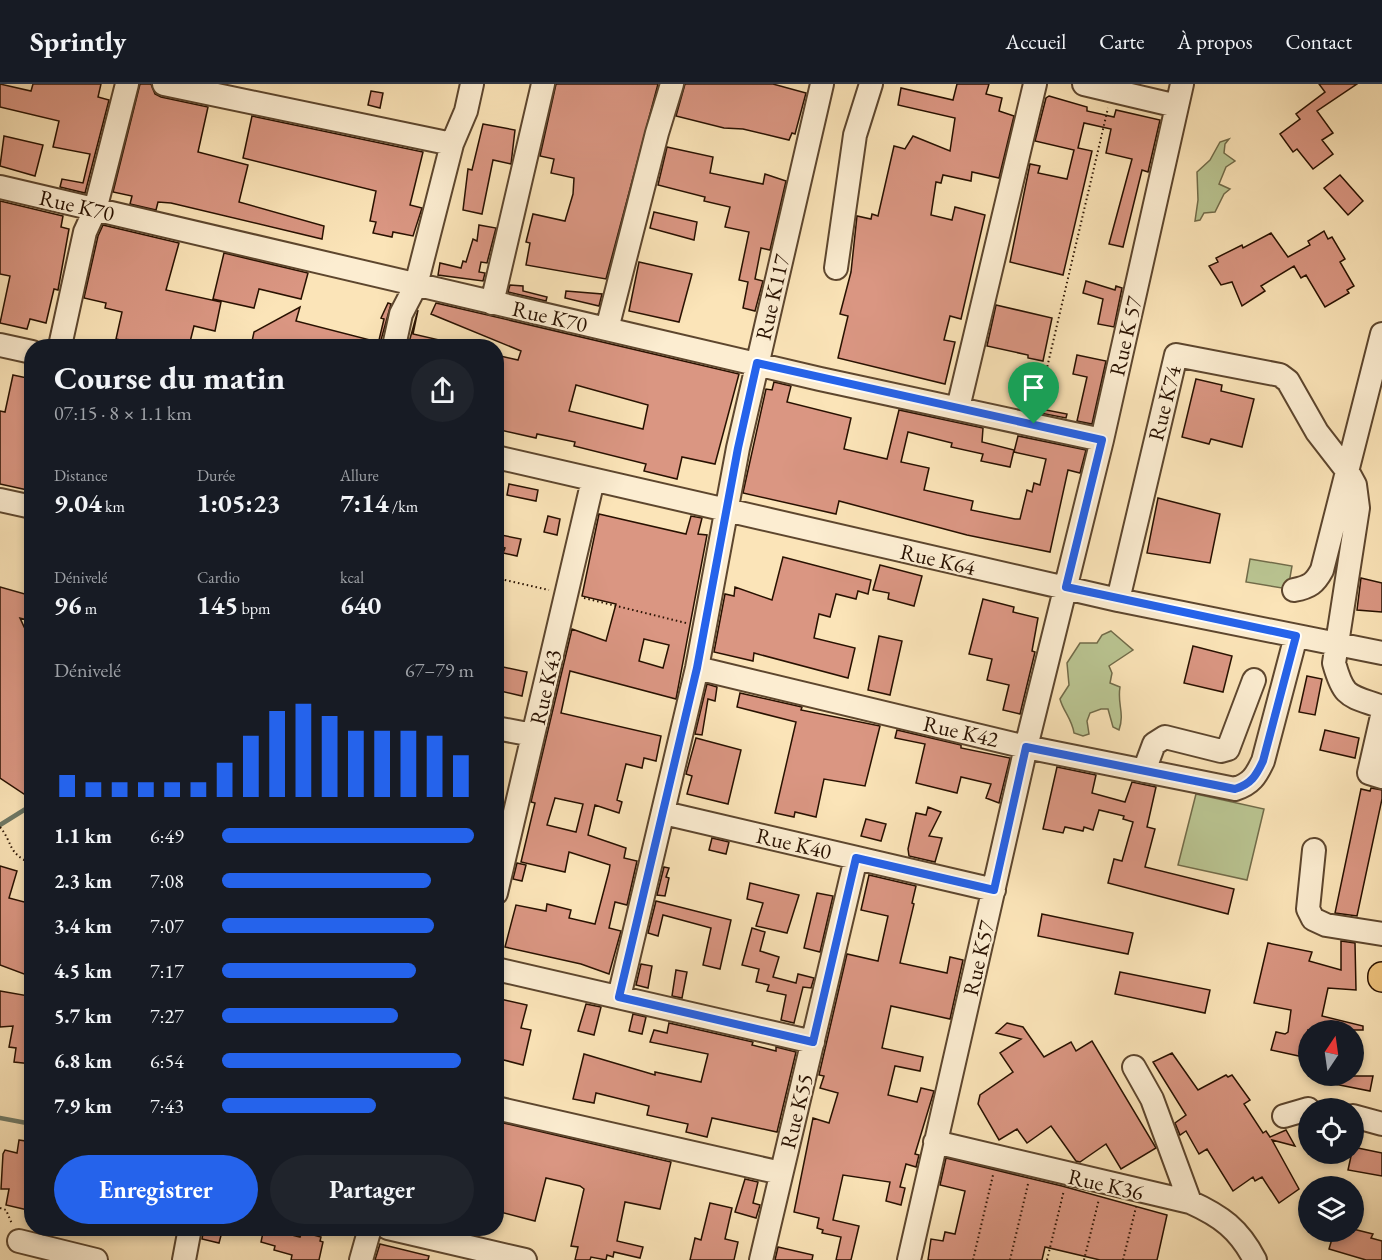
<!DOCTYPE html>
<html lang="fr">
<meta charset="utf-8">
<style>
body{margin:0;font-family:"EB Garamond",serif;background:#20242c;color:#f1f3f6;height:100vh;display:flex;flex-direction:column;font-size:22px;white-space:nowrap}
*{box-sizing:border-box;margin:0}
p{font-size:20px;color:#9ea1a6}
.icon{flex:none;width:33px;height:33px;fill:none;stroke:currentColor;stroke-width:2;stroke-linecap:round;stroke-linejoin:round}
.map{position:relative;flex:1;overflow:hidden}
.panel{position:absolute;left:24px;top:255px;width:480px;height:897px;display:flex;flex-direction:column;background:#171b24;border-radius:24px;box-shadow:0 3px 9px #0003}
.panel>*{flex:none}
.needle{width:39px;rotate:13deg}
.buttons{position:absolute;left:1298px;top:936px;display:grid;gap:12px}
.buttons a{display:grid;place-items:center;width:66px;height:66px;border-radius:50%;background:#171b24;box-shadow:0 3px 9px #0003;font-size:30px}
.pin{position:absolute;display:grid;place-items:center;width:51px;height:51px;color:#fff;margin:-62px -26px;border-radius:50% 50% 50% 0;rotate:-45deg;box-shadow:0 0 6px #0007}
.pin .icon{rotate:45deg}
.round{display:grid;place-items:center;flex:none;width:63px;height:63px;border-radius:32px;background:#20242c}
.overview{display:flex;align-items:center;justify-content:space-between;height:102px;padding:0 30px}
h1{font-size:33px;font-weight:700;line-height:45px}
.figures{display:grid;grid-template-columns:repeat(3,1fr);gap:9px;height:102px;padding:6px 30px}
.figures div{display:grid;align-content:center}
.figures b{font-size:26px;font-weight:700}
.figures small{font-size:16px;font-weight:400}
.figures p{font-size:16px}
.chart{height:168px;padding:12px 30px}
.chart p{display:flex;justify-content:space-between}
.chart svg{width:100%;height:108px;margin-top:6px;stroke:#2563eb;stroke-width:6}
.primary-button{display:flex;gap:12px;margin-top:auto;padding:12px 30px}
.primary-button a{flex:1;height:69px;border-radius:36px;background:#2563eb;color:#fff;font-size:24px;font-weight:700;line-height:69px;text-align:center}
.primary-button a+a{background:#20242c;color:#f1f3f6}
ul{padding:0 30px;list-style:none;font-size:20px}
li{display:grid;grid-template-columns:96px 72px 1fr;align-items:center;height:45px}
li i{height:15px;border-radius:8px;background:#2563eb}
header{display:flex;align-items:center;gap:36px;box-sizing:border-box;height:84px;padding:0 30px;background:#171b24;border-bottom:2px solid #363941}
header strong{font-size:28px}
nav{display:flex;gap:33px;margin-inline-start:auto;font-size:21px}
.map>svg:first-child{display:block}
.green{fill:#bac592;stroke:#716b49;stroke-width:1.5}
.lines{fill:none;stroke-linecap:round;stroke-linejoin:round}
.stream{stroke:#6f7966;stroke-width:4.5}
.building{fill:#da9682;stroke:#281100;stroke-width:1.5;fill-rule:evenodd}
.minor-casing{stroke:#5d462e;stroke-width:26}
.major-casing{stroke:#281100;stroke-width:30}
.path{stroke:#281100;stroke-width:2;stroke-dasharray:1.5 3;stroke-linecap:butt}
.minor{stroke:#fcedd1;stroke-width:22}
.major{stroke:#eec27c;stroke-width:27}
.route-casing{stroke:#fff;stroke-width:12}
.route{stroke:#2563eb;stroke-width:8}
.labels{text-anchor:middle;stroke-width:4.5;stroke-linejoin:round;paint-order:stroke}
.street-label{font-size:22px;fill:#281100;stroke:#fcedd1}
</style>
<header>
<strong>Sprintly</strong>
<nav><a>Accueil</a><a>Carte</a><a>À propos</a><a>Contact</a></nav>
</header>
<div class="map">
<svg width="1382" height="1176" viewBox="0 0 1382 1176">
<rect width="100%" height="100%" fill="#fbe4b8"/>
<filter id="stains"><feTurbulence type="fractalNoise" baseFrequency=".00333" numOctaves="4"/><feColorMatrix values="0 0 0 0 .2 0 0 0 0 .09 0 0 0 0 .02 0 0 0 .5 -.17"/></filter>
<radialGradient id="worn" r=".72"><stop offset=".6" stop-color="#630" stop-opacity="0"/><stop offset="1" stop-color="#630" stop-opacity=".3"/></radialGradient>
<path class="green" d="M1229,55L1225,60L1224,69L1235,77L1226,83L1219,100L1230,105L1224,110L1215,128L1204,129L1200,136L1195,137L1198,116L1197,88L1210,76L1220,58Z
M1250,475L1292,482L1288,505L1246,498Z
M1111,547L1133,566L1109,582L1112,589L1110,599L1120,603C1117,621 1125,628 1119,646L1113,643L1108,625H1101L1090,629L1087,637L1089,650L1083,652L1074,649C1072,635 1063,627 1060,615L1069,601L1067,579L1080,559H1097L1102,551Z
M1196,710L1264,725L1247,796L1178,781Z"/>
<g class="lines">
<path class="stream" d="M0,741L32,721
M0,1034L32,1040"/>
</g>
<path class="building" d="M0,0L31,7L33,0H101L98,13L109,16L85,109L60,103L62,95L83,99L90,70L53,63L59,37L0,23Z
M140,0H151L155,10L161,13L208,23L198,68L248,81L239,118L324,142L322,155L171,119L158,118L156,126L130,120L132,112L113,108Z
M556,0H658L606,195L526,181L530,159L526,158L533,130L565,137L573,110L574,94L551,89L554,75L540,72Z
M685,0H773L806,9L795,50L792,49L789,56L743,45L724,44L676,32Z
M957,0H989L986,10L1002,14L999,27L1014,32L999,94L972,88L971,97L943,91L941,99L936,98L931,131L952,136L955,123L985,131L961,235L950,232L944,256L955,258L945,300L838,274L848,232L840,230L851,188L857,132L871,135L872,130L878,132L894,62L905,65L913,52L950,67L955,34L898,21L901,4L953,16Z
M1319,0H1357L1317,27L1333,49L1322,56L1333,70L1313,85L1297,65L1293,68L1280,50L1300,35L1296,30L1325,8Z
M371,7L383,9L380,24L368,21Z
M1049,12L1087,23V27L1114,33L1116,26L1160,36L1148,88L1142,86L1123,163L1109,160L1132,75L1106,69L1111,45L1084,39L1078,64L1092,67L1063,191L1010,178L1030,80L1040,82L1038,89L1067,95L1074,66L1035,57L1046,14Z
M252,32L423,68L410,121L422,124L413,152L393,148L392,153L373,149L376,138L370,137L376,107L243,74Z
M483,40L515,46L511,80L493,76L482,130L463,126L468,85L472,86Z
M4,52L43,61L35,92L0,82Z
M667,63L713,73L710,89L763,100L765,90L786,97L770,166L761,164L755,195L763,197L755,227L743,224L748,198L739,196L749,148L725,143L730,123L704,117L705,113L658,101Z
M1340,91L1363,117L1348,131L1324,104Z
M0,117L63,132L61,143L69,145L58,206L54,205L46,239L30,235L27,245L0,239L10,192L0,190Z
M654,128L697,138L694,156L650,144Z
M103,141L179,159L166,206L221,218L215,247L194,242L189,262H137L138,260L116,255L122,228L105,224L106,219L84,214L98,152Z
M479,141L496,144L487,179L481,178L479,188L485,189L483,197L438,191L440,179L461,184L463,177L466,178L473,155L477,157Z
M1324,147L1328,155L1332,153L1345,175L1340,178L1354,202L1347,206L1349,209L1325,223L1306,191L1301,194L1294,182L1261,202L1265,207L1242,222L1232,198L1221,201L1209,182L1218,178L1216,174L1242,161L1243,164L1271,149L1288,173L1310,161L1308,157Z
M224,169L308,189L301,215L259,205L254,224L213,215Z
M639,178L692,190L679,238L629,227Z
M1086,197L1115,206L1116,202L1122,204L1114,243L1098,240L1103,215L1083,209Z
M510,201L523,202V207L547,213L546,217L508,208Z
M566,207L602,210L599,222L565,214Z
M388,219L391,220L381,256H379L384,235L381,234Z
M436,219L739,290L715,380L682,373L677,395L644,387L646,380L574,362L575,358L537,350L536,354L496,345V303L501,285L496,284V271L518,276L521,267L431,230ZM576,301L648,321L643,345L569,327Z
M996,221L1052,234L1043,277L1028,274V271L987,262Z
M300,223L296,237L378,258V262H295L283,260V262H251L254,248Z
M418,226L413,250L448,258L447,262H408Z
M1077,271L1106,277L1092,340L1077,337L1087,293L1073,290Z
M13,291L32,295V407L0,400V327L5,328Z
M1196,295L1222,301L1221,307L1254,315L1242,363L1211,355L1209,360L1182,353Z
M774,298L791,302L787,318L851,334L844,365L887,375L899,326L983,344L982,358L1014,366L1010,383L981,377L983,370L951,363L952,359L908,348L901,378L929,384L924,406L973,417L971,426L1015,435H1020L1027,406L1032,408L1034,399L1040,401L1046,375L1014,368L1018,352L1086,366L1080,389L1068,386L1050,468L967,451L839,417L836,430L743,409L766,305L772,306Z
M1041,325L1067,330L1066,334L1040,329Z
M509,400L538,406L536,417L507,411Z
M1158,414L1220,430L1210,479L1147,469Z
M599,430L686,450L691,432L702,434L698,450L707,451L676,615L570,587L561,629L661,652L656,677L644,674L642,684L626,680L617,716L622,718L619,729L595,721L588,751L626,764L624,774L637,777L627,821L615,818L609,844L621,847L609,890L581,880L505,863L516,821L546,827L547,820L571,826L569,834L595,840L609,787L610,781L569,768L565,788L521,778L535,719L531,718L572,545L606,557L616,520L582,512ZM644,555L669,561L663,584L639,577ZM555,714L583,720L576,748L547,741Z
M548,432L560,435L557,451L544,448Z
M496,450L521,455L517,472L503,469L505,464L496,461Z
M783,473L871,496L868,510L858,507L856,515L836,510L830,533L819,530L814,554L855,564L848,594L754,569L753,577L714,568L725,510L734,512L735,503L772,516Z
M880,481L922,492L914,522L888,515L889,509L873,506Z
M1361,494L1382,499V528L1357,526Z
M0,503L32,512V537L20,534L32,560V706L27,712L0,694Z
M983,515L1014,523L1013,528L1038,534L1032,567L1035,568L1020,630L1003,626L1009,601L987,596L992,575L969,570Z
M879,552L902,557L890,611L868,606Z
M1193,562L1232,572L1223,608L1184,599Z
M503,583L527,588L522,612L496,606V585L502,587Z
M1307,592L1322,595L1315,631L1299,628Z
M707,600L717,603L715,617L708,615L702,651L695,650Z
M740,609L802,623L801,626L880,642L865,702L824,695L816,733L795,728L794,733L775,729L796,638L737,623Z
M897,646L961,661V664L1010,674L999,719L986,714L991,700L961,693L957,709L916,699L925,660L895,654Z
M1325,646L1359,654L1355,674L1320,666Z
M696,654L741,666L728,720L687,710L692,692L686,690Z
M1057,683L1096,691L1092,709L1125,718L1132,698L1156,703L1147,743L1155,745L1145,783L1234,805L1228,830L1108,799L1114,775L1122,777L1133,738L1123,735L1124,732L1099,726L1093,746L1084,743L1083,747L1065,743L1063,749L1043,745Z
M1371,704L1382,706V715L1357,832L1335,829L1361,705L1370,707Z
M928,723L941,728L929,752L942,754L935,778L909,772L908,765L916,729L926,731Z
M866,735L886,740L881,757L861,752Z
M712,754L729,758L726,770L709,766Z
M517,779L526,781L522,797L513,795Z
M0,782L17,787L9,814L32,820V893L0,881Z
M664,783L669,784L666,793L669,794L665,812L657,811Z
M869,791L916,802L912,819L914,820L900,879L947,889L950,873L963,876L950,935L891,922L882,964L923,973L920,987L895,982L888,1011L917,1018L921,1004L934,1007L915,1070L919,1071L916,1083L906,1080L900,1103L905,1104L901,1121L886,1117L890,1098L843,1091L833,1136L859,1142L851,1176H836L841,1153L822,1149L823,1146L817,1144L819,1134L794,1128L813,1034L829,1039L838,1009L820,1004L824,992L819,991L847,870L878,877L888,832L861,826Z
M750,799L799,811L787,849L756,842L763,819L747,815Z
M817,809L833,812L820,868L804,864Z
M656,817L731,836L720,885L703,881L711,844L663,831L658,852L648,849Z
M1042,830L1133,849L1128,870L1038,852Z
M752,844L765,848L760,867L779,873L773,893L796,899L798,890L814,894L811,904L803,903L794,939L781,936L786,911L767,907L769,901L756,898L759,885L742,881Z
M1341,857L1355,859L1356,906L1328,904L1322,932L1363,942V946H1308V974L1271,966L1276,948L1285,950L1288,948L1291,926L1254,919L1268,859L1312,868L1309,877L1341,886Z
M641,880L652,882L648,904L636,901Z
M676,886L687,888L682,914L672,912Z
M1120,888L1210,906L1205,929L1115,910Z
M0,907L29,912L26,934L32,935V980L14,978L16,964L9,963L13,942L0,943Z
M496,914L527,921L521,944L531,946L523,981L496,974Z
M586,920L601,923L594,951L578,947Z
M633,930L646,933L642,950L629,947Z
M669,939L753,958L752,961L776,967V963L796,968L777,1048L712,1034L707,1053L686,1048L688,1040L647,1031L649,1022L596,1009L594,1019L573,1015L584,970L655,991V988L701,998L708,970L650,958L654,946L667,949Z
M1007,939L1023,943L1044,973L1071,958L1076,967L1092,957L1156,1064L1121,1085L1106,1060L1080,1078L1076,1077L1051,1042L1027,1059L1017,1045L999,1056L978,1020L980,1011L1013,988L1000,969L1021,955L996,949Z
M1172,969L1198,1006L1226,991L1228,993L1232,991L1250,1016L1244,1020L1263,1049L1266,1047L1270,1053L1286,1046L1295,1062L1272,1056L1299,1105L1279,1119L1262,1093L1255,1097L1253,1093L1233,1107L1207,1065L1199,1070L1186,1047L1180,1051L1175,1039L1186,1031L1153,978Z
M1320,992H1373L1370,1007L1319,997Z
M499,1038L671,1078L660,1125L625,1118L617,1157L643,1163L640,1174L614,1168L613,1173L607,1171L606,1176L591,1173L590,1176H575L578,1163L571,1162L584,1105L580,1102L546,1094L535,1137L496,1127Z
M19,1056L32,1058V1127L6,1121L9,1105H1L3,1070L5,1066L17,1069Z
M1353,1063L1382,1069V1092L1348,1086Z
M946,1074L1062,1102L1167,1131L1157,1176H1100L1045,1163L1042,1176H928L931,1155L943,1157L945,1148L955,1150L965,1107L940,1101Z
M745,1095L758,1098L753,1119L760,1121L756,1134L735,1128Z
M710,1119L732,1124L725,1155L738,1158L734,1176H690L695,1154L701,1156Z
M204,1144H223L219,1159L202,1155Z
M264,1144L300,1153L302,1148L321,1153L320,1157L323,1158L319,1176H291L292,1171L274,1166L275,1162L261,1158Z
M1353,1145L1373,1150L1371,1154L1382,1157V1176H1366L1329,1165L1334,1148H1353Z
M380,1160L429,1172L428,1176H375Z
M778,1163L813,1171L812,1176H775Z"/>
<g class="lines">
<defs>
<path id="minor" d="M164,0L452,60
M1084,0L1177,22
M0,103L820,295L1102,356
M836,184L855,51L871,0
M492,219L543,0
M607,245L657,49L672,0
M0,261L32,268
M60,262L85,148L95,126L127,0
M394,262L401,230L416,201L452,60L466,27L472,0
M958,324L1035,0
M496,373L1118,516L1382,569
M0,416L32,423
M1294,506C1310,503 1315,499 1322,486L1382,250
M1118,516L1176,271L1280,291L1288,297L1317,348L1348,388L1355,401L1358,424L1334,579C1344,615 1349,611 1382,623
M697,584L1026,663L1235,705C1251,700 1256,692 1263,677L1296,552
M1382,632L1369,689L1382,693
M496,644L533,651
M1144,687L1154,660L1165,653L1221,667L1228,665L1254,596
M664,729L994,806
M1314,766L1308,825L1313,835L1326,841L1382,850
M496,809L593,396
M496,885L813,958
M619,913L697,584L738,364L822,0
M1134,983L1152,1015L1190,1118
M496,1024L781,1089
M1284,1032L1308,1025
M1353,1032L1382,1040
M935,1058L1190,1118C1221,1132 1239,1145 1255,1176
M388,1144L525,1176
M19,1157L96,1176
M184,1176L190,1144
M361,1176L370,1144
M761,1176L856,774
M909,1176L1026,663L1102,356L1182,0"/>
<path id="major" d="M1382,892V894"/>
</defs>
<use href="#minor" class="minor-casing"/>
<use href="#major" class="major-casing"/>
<path class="path" d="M1038,322L1108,24
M496,494L549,506
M584,514L686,539
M0,743C14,760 6,768 32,780
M0,1124L6,1126L12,1140
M973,1176L993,1091
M1010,1176L1028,1100
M1047,1176L1064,1106
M1084,1176L1099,1115
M1123,1176L1136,1123"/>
<use href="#minor" class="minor"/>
<use href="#major" class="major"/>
</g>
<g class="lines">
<defs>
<path id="route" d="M757,279L1102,356L1066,503L1296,552L1263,677C1256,692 1251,700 1235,705L1026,663L994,806L856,774L813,958L619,913L697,584L738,364Z"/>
</defs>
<use href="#route" class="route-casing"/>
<use href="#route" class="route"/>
</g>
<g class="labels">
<g class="street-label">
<text transform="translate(77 121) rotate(13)" y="8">Rue K70</text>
<text transform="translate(772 213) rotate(-77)" y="8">Rue K117</text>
<text transform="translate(550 232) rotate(13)" y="8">Rue K70</text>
<text transform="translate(1125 252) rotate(-77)" y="8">Rue K 57</text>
<text transform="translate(1164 319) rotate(-76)" y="8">Rue K74</text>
<text transform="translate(938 475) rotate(13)" y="8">Rue K64</text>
<text transform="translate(545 603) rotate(-77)" y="8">Rue K43</text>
<text transform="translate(961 647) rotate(13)" y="8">Rue K42</text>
<text transform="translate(794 759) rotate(13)" y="8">Rue K40</text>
<text transform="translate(978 874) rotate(-77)" y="8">Rue K57</text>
<text transform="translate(796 1027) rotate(-76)" y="8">Rue K55</text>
<text transform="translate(1106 1100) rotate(13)" y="8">Rue K36</text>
</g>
</g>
<rect width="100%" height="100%" filter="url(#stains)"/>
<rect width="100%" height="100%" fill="url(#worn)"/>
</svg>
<div class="buttons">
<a><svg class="needle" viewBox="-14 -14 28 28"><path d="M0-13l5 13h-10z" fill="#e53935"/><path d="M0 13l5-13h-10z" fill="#9ea1a6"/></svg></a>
<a><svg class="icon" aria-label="locate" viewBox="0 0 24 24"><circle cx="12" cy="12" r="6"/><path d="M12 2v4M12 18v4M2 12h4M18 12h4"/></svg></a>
<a><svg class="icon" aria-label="layers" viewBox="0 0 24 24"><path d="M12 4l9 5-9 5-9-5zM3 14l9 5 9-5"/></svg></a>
</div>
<div class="pin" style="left:1034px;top:340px;background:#1e9e55"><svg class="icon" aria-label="arrive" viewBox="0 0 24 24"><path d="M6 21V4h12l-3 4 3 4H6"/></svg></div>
<section class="panel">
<div class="overview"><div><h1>Course du matin</h1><p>07:15 · 8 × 1.1 km</p></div><a class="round"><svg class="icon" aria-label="share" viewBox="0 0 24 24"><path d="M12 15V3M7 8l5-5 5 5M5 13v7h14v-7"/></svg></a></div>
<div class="figures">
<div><p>Distance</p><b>9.04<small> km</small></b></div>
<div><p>Durée</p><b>1:05:23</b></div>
<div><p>Allure</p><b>7:14<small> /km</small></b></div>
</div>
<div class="figures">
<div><p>Dénivelé</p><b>96<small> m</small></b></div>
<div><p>Cardio</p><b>145<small> bpm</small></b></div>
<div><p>kcal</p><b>640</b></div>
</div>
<div class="chart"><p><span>Dénivelé</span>67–79 m</p>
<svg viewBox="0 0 160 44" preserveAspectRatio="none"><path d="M5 44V35M15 44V38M25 44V38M35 44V38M45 44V38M55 44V38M65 44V30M75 44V19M85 44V9M95 44V6M105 44V11M115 44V17M125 44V17M135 44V17M145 44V19M155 44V27"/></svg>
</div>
<ul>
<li><b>1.1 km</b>6:49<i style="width:100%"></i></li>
<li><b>2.3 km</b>7:08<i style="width:83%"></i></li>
<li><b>3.4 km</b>7:07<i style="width:84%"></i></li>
<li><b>4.5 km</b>7:17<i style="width:77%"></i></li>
<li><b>5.7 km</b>7:27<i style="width:70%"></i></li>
<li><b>6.8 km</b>6:54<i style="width:95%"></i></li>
<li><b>7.9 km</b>7:43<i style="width:61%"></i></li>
</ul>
<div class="primary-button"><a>Enregistrer</a><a>Partager</a></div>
</section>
</div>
